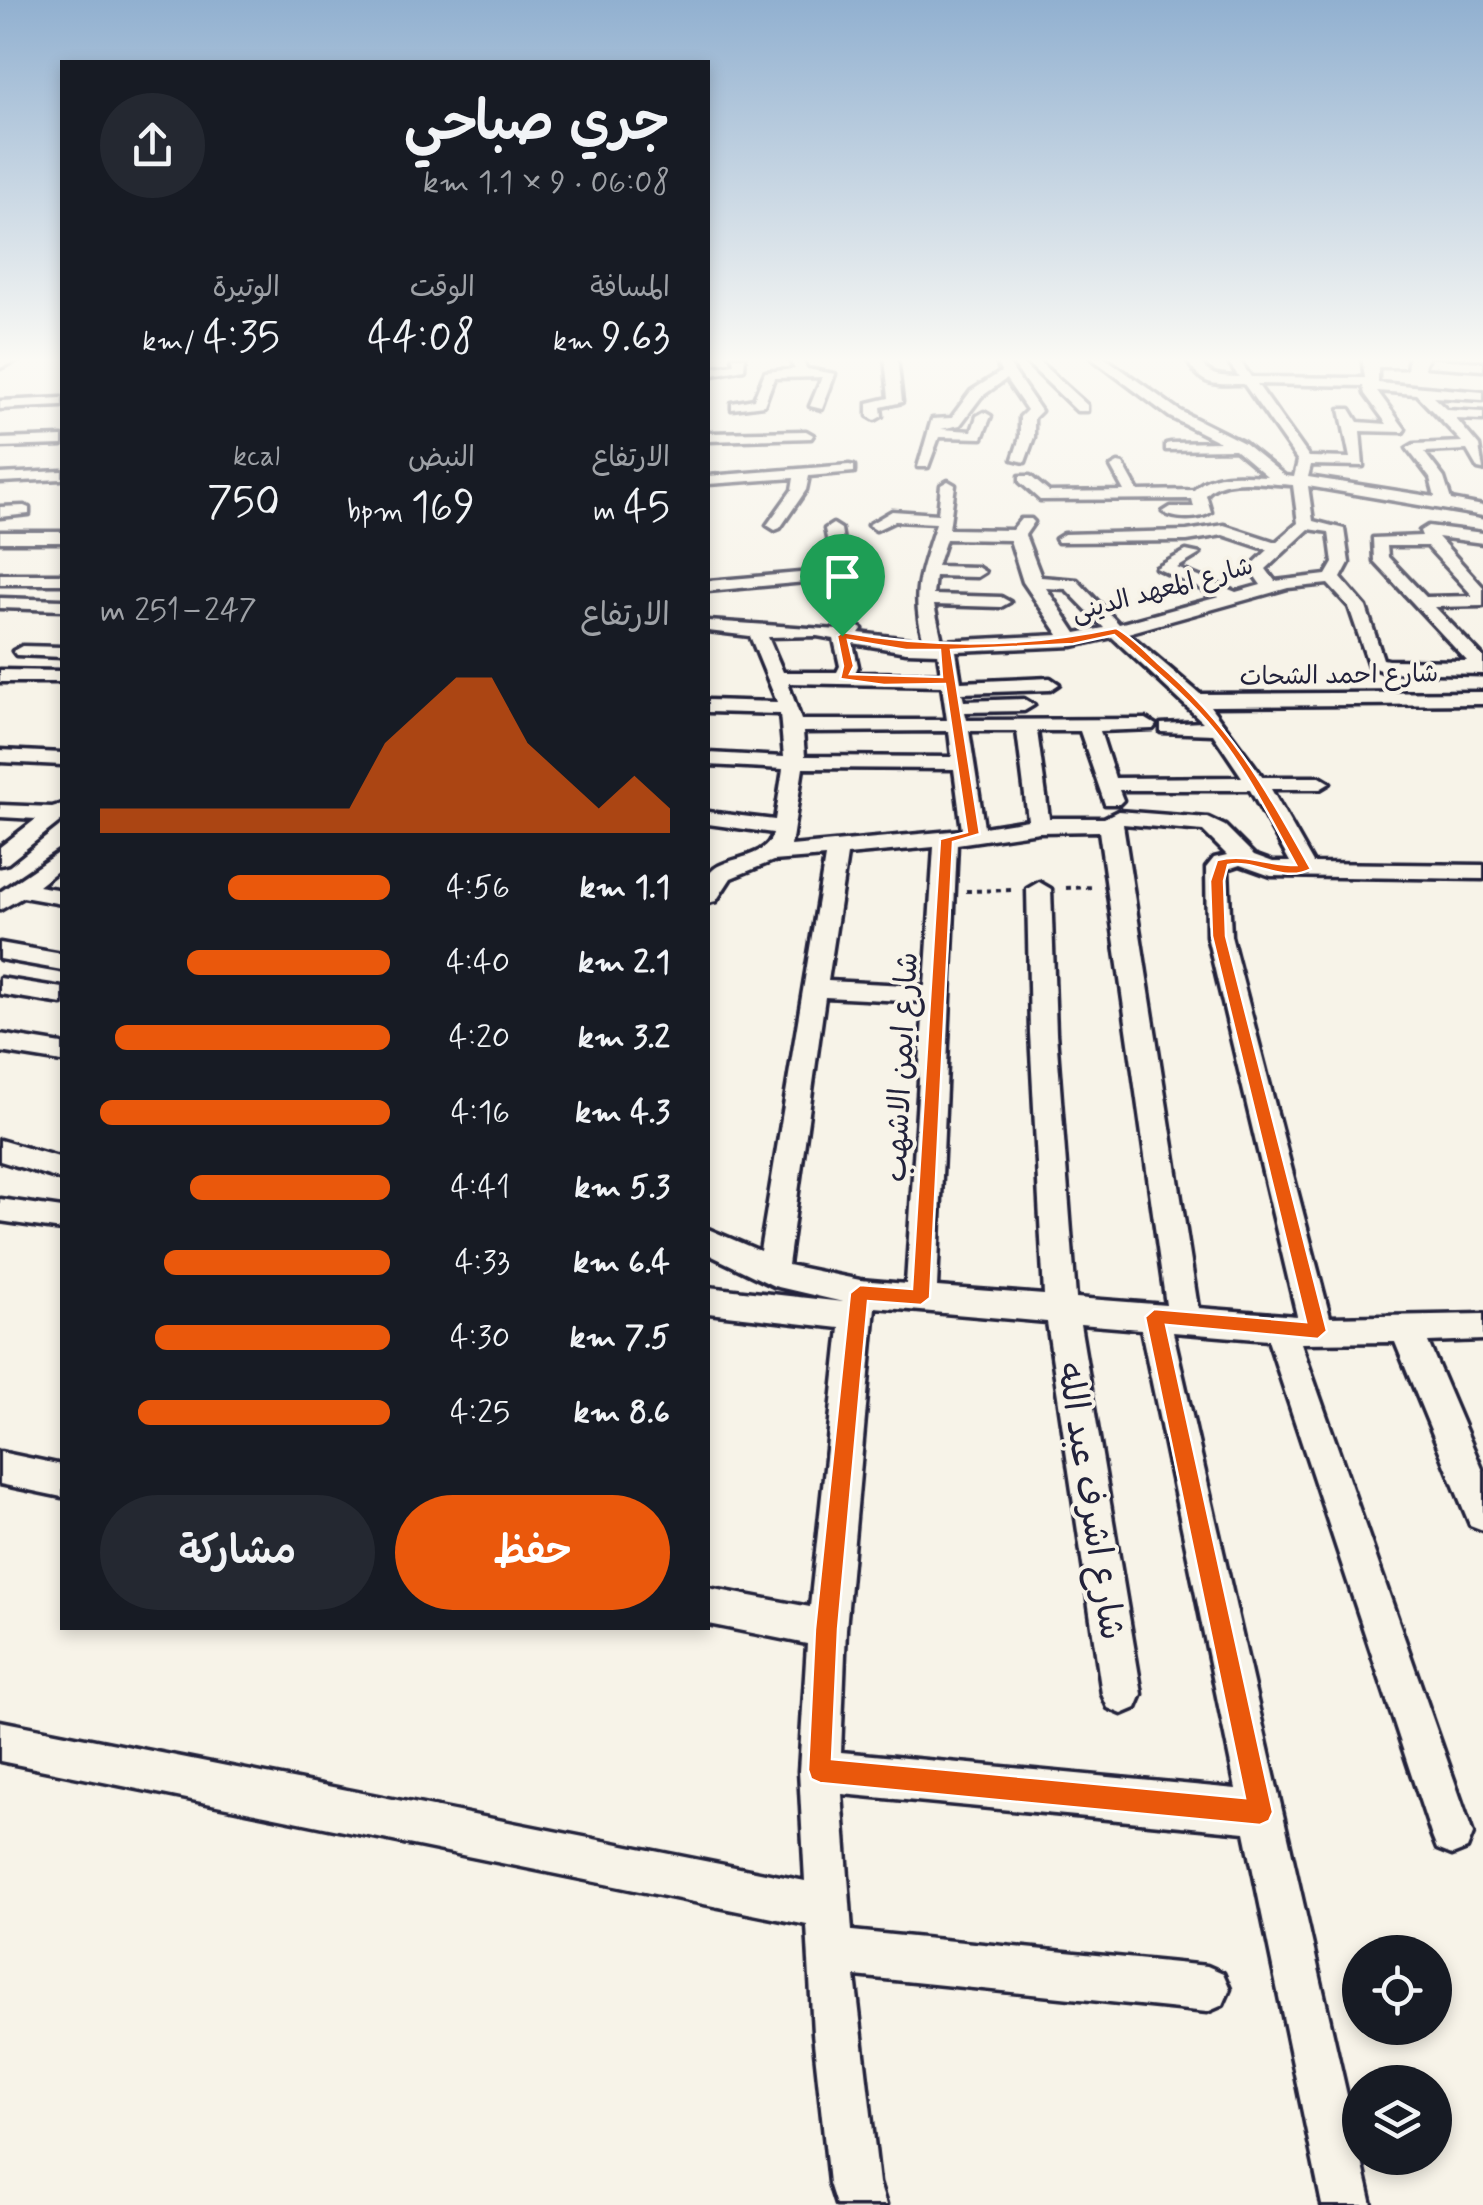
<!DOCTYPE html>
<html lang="ar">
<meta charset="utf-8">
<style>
body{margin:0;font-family:Mynerve,"Playpen Sans Arabic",sans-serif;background:#242831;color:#f1f3f6;direction:rtl;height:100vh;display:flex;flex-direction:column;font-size:38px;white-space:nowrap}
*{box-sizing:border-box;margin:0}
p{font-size:32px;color:#9ea1a6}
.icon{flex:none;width:55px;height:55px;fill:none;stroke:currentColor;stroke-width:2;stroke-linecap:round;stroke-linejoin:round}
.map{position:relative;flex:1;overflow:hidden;direction:ltr}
.panel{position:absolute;left:60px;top:60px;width:650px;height:1570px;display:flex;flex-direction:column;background:#171b24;border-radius:0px;box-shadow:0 5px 15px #0003;direction:rtl}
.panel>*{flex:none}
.buttons{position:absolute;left:1342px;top:1935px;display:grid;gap:20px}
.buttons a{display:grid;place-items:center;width:110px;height:110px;border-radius:50%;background:#171b24;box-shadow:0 5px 15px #0003;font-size:50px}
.pin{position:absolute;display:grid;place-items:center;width:85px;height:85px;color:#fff;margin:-102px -42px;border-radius:50% 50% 50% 0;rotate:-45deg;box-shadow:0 0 10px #0007}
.pin .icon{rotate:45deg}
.round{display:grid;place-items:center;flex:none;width:105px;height:105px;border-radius:52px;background:#242831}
.summary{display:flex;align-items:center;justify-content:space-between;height:170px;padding:0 40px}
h1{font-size:55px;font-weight:600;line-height:75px}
.figures{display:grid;grid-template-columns:repeat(3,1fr);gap:15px;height:170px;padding:10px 40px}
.figures div{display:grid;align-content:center}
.figures b{font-size:42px;font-weight:600}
.figures small{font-size:28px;font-weight:400}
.figures p{font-size:28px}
.chart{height:280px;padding:20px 40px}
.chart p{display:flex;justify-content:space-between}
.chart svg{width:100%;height:180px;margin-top:10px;fill:#ea580c;opacity:.7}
.cta{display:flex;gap:20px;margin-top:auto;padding:20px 40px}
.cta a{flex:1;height:115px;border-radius:60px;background:#ea580c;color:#fff;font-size:40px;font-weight:600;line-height:115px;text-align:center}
.cta a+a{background:#242831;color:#f1f3f6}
ul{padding:0 40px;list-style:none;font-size:32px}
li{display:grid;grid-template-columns:160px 120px 1fr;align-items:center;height:75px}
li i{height:25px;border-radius:12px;background:#ea580c}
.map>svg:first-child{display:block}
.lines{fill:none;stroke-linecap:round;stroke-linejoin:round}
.minor-casing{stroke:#22223b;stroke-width:7}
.path{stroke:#22223b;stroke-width:4;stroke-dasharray:5 5;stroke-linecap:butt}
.minor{fill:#f7f3e8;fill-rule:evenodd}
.route{fill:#ea580c;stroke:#fff;stroke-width:2.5;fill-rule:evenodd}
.labels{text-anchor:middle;stroke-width:8;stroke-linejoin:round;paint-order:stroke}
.far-street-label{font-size:25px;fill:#22223b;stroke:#f7f3e8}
.street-label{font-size:30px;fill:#22223b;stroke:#f7f3e8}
.near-street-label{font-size:35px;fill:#22223b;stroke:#f7f3e8}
</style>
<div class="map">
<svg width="1483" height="2205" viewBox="0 0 1483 2205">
<rect width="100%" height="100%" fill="#f7f3e8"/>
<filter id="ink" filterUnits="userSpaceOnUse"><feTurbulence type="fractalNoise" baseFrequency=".01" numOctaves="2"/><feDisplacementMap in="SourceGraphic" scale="20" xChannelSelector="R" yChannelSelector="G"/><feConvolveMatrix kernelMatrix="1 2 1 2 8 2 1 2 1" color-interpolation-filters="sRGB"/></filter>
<g filter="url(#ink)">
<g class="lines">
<defs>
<path id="minor" d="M7,357H24L0,368V360Z
M733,357H745L744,369L708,376V368L734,364Z
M788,357H800L807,369L835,374L822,409L810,406L822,377L774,378L764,405L732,409V403L754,399L765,372L795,369Z
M885,357H897L902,402L881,407L882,416L875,420L868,416V403L889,398Z
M994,357H1004L1041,411L1034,418V437L1025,462L1013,459L1020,437V417L1027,410L1006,379L981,397L960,425L941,429L972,431L977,416L984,412L991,416L982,438L939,437L928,467H918L932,419L951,418L971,391L1001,372Z
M1021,357H1034L1087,405V411H1077Z
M1090,357H1104L1180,411L1244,443L1285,476L1294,477L1298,461L1244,384C1211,384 1203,388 1185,357H1197C1209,377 1216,376 1239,377L1225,357H1237L1251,377L1365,378L1362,357H1405L1404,367H1378V383L1483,392V400L1433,397L1447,410L1483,412V420L1456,419L1479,446L1483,470L1478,469L1467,450L1424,452L1444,478L1451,500L1483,506V516L1308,486L1313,521L1344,529L1349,563L1341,578L1366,607L1383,659L1388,660L1467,661L1374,561L1373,538L1422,536L1420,531L1428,526L1483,533V543L1438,537L1483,587V606L1435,607L1483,657V674L1385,672L1369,666L1349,607L1328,584L1288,588L1128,633L1200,694L1483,692V704L1210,706L1263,777H1320L1330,783L1320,789H1271L1313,863L1483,865V879L1271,876L1240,865L1228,869L1231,936L1330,1317L1483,1314V1340L1428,1342L1483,1471V1530L1470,1525L1395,1342L1301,1343L1473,1834L1467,1849L1452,1855L1437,1849L1431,1834L1268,1340L1173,1332L1372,2205H1322L1245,1832L842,1794L852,1931L1207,1966L1223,1973L1230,1989L1223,2005L1207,2012L855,1976L879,2183L886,2205H836L829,2183L813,2033L807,1925L0,1761V1721L805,1881L799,1771L807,1644L708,1624V1588L810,1607L840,1328L708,1313V1287L843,1302L774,1286L708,1254V1229L760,1251L825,857L773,861L731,878L716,901L708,903C708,896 706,884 708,878C715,854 766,864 773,833L708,824V812L775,820L783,769L708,765V753L784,757L780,714L708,712V700L777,702L750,636L708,631V621L839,630L853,624L862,629L859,633L924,641C909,590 922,570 936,523L895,521L876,530L868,525L892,511L938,514L941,485L948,481L955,485L949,529L1012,530L1021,519H1031L1034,522L1025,535L1041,577L1077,580L1119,624L1219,597L1156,568L1186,551L1200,554L1177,568L1236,592L1261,585L1249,568L1268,550L1223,535L1187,541L1058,542L1056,539L1064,534L1187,531L1224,525L1276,542L1298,523L1293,485C1268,485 1224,474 1206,495L1211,512C1200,520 1174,520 1163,512L1171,507H1194L1192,499L1040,500L1020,482V476H1030L1049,492L1124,491L1111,467L1118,463L1123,464L1138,491L1194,490C1212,470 1242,475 1267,476L1235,449L1166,450V444L1171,443L1220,442L1170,417ZM1257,384L1363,386L1365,394L1387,424L1358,422L1350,409H1340L1350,458L1309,457ZM1377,391L1416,394L1462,442L1414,444L1407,448L1430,478L1435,497L1308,477L1311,465L1363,466L1360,431L1403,432L1405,429ZM1309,529L1329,532L1333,563L1326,575L1275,581L1266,569ZM946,539L1010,540L1023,582L1059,635L942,641L934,605L1001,607L1010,602L1001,597L933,595L935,576L977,577L985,572L977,567L937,566ZM1387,546H1427L1473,596L1426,597L1388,557ZM1046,588L1066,589L1104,628L1076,633ZM817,636L834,639L840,666L837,672H783L768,637ZM1112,637L1203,722L1161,724V732L1213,734L1242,777L1115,778L1100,731L1153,729L1156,725L1146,719L967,720L965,712L1024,711L1034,705L1024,699L964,701L962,693L1050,690L1059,684L1050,678L961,682L956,651L1073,646ZM853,643L906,652L938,653L941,674L855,673L858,666ZM788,683L942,686L947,720H801ZM949,731L952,757L805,756L803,732ZM969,731H1017L1028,820L984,827ZM1037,731H1080L1105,804H1119L1123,800L1119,790H1250L1290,862H1273L1254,855L1225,826L1208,818L1118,811L1104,818H1049ZM803,768L954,769L962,830L791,846ZM1123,824L1203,831L1227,855L1214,858L1206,868L1207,936L1297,1316L1198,1308ZM1099,831L1166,1305L1076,1298L1056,1033L1051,889L1039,882L1027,889L1030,1033L1044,1295L937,1287L957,844L1039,832ZM934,847L925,986L828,981L847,855ZM825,997L924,1002L906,1284L860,1280L788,1265ZM875,1307L1047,1322L1102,1694L1108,1708L1122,1714L1136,1708L1142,1694L1080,1324L1141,1329L1236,1789L841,1752L846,1629Z
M1432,359L1483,362V370L1428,366Z
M62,398V406L0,409V401Z
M806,431L813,435L811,438L708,441V433Z
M62,437V445L0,447V439Z
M849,465L854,466V472L809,476L806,490L780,528L775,530L767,525L792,490L794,478L708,484V476Z
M62,471V479L0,482V474Z
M24,506L29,508V514L0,517V507Z
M833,524L841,529L849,578L708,591V581L834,570L825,529Z
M0,532H62V542H0Z
M0,574H62V584H0Z
M0,598L62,600V610L0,608Z
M22,646L62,647V657L16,655L13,651Z
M0,670L62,671V682H0Z
M0,750L62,753V765L0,762Z
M62,804V820L8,863L0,865V847L36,819L0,817V805L52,807Z
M62,850V867L38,886L62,890V904L23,897L0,910V892Z
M0,943L62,954V970L0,959Z
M0,978L62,988V1004L0,994Z
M0,1034L62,1044V1062L0,1052Z
M0,1140L62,1158V1180L0,1161Z
M0,1199L62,1208V1230L0,1221Z
M0,1452L62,1465V1497L0,1484Z"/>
</defs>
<use href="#minor" class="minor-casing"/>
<path class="path" d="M1066,888L1095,887
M966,891L1015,890"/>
<use href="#minor" class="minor"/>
</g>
</g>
<linearGradient id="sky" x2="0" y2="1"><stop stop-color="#91b0d0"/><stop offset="0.54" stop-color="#fbfaf5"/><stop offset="1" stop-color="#fbfaf5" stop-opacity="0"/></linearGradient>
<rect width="1483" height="666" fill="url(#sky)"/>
<path class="route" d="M1116,628C1131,636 1145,651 1158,663C1231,725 1265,787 1311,869C1284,884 1255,859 1228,865L1224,881L1226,936L1327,1331L1318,1339L1166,1325L1273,1812L1269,1821L1260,1825L820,1783L811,1779L808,1770L815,1629L850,1293L860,1285L912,1289L940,839L967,832L945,684L884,685L840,679L843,666L837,636L842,632C932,648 1026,647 1116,628ZM1114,635C1149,666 1186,695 1215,731C1248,772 1271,820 1296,865C1265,865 1247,853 1217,860L1210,881L1212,936L1306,1322L1154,1309L1145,1317L1245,1798L832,1759L838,1629L868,1301L921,1305L930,1298L953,842L980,834L951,650L1073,644ZM848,640L906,650H940L942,677L850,674L854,666Z"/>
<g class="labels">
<g class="far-street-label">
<text transform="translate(1162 588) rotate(-15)" y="9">شارع المعهد الدينى</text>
<text transform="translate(1339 674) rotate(-1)" y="9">شارع احمد الشحات</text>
</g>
<g class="street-label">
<text transform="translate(901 1067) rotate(-87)" y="10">شارع ايمن الاشهب</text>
</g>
<g class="near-street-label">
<text transform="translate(1092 1501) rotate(81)" y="12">شارع اشرف عبد الله</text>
</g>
</g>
</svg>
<div class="buttons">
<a><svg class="icon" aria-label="locate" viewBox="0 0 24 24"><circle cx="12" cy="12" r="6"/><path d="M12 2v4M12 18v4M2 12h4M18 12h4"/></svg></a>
<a><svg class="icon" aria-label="layers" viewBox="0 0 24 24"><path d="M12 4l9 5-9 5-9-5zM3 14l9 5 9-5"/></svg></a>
</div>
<div class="pin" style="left:842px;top:636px;background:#1e9e55"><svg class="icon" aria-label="arrive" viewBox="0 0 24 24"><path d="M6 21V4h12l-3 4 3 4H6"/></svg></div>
<section class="panel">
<div class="summary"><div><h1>جري صباحي</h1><p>06:08 · 9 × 1.1 km</p></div><a class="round"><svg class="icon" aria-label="share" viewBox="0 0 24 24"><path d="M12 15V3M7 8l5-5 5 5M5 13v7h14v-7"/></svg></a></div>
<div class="figures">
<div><p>المسافة</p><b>9.63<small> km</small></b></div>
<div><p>الوقت</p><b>44:08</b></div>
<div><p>الوتيرة</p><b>4:35<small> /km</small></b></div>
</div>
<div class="figures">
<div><p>الارتفاع</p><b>45<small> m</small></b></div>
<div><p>النبض</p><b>169<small> bpm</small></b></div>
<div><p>kcal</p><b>750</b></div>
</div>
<div class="chart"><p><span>الارتفاع</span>247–251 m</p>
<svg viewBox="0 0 160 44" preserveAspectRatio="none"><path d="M0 44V38L10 38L20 38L30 38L40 38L50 38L60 38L70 38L80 22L90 14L100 6L110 6L120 22L130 30L140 38L150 30L160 38V44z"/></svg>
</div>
<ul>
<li><b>1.1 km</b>4:56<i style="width:56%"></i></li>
<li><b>2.1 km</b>4:40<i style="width:70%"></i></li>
<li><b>3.2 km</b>4:20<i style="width:95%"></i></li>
<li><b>4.3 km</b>4:16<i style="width:100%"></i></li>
<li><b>5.3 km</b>4:41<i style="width:69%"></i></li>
<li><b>6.4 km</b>4:33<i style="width:78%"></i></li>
<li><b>7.5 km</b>4:30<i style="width:81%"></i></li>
<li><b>8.6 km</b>4:25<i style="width:87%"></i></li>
</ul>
<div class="cta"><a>حفظ</a><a>مشاركة</a></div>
</section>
</div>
